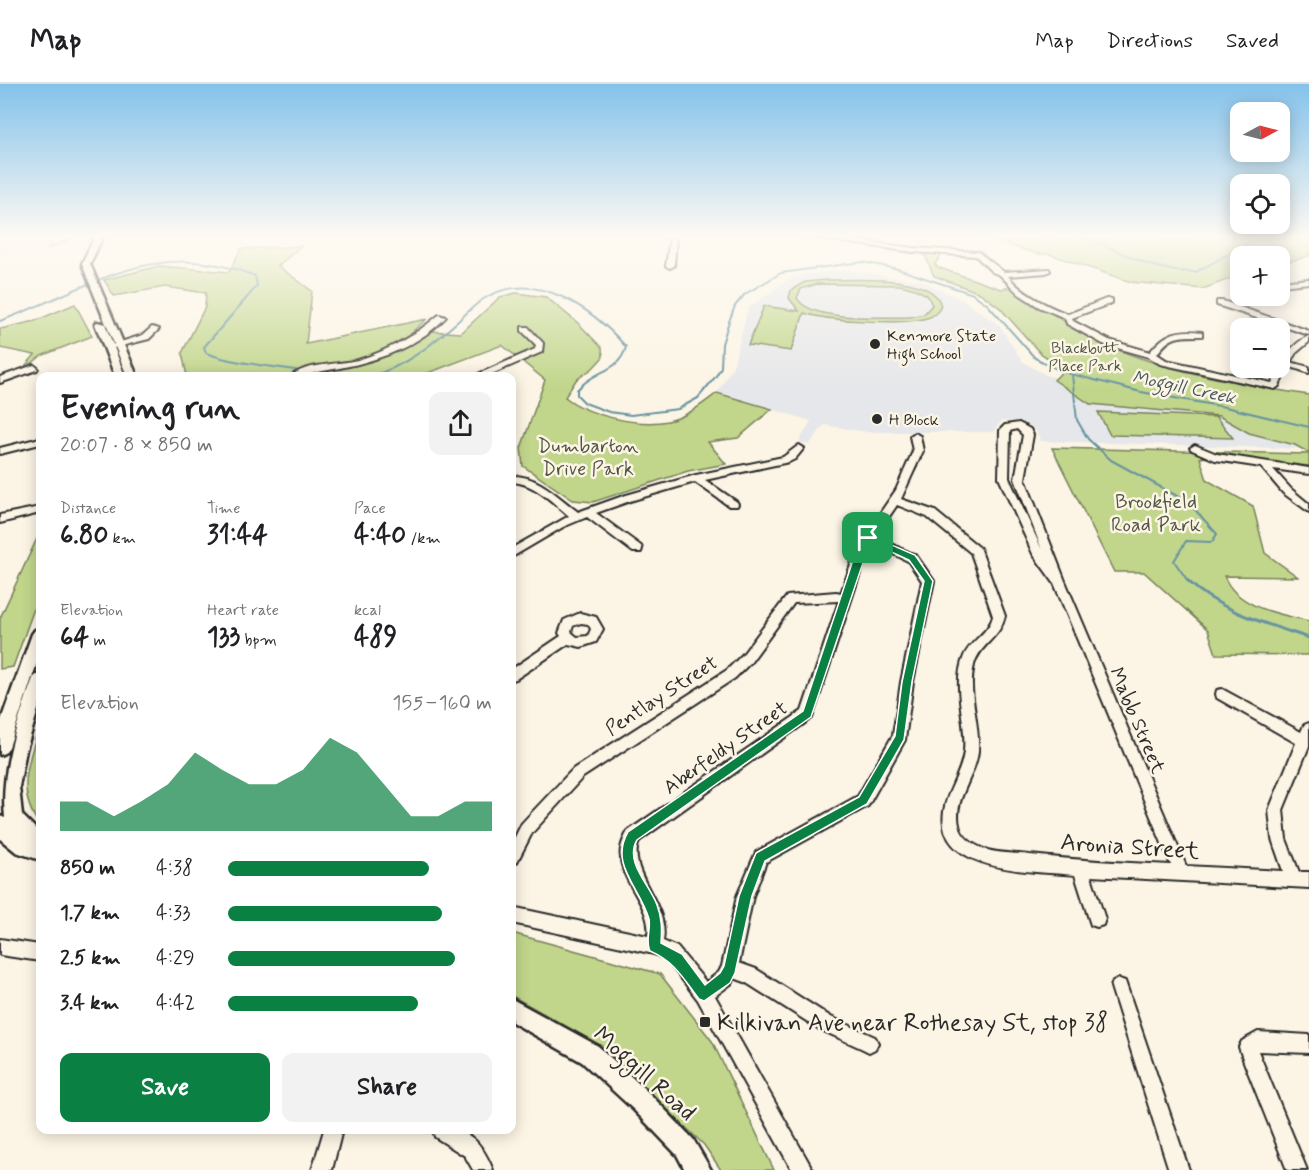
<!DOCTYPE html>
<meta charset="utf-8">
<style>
body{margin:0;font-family:Mynerve,sans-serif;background:#f2f2f2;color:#202124;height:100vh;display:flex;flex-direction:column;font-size:22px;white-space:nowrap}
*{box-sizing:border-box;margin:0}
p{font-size:20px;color:#757577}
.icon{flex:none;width:33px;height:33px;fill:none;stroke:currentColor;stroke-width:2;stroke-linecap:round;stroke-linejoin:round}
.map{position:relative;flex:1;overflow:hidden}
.drawer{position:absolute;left:36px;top:288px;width:480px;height:762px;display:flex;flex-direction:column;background:#fff;border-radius:12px;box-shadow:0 3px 15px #0003}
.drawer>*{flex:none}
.needle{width:39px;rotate:83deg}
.controls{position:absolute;left:1230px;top:18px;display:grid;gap:12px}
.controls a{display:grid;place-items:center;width:60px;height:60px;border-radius:12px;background:#fff;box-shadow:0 3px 15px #0003;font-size:30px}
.pin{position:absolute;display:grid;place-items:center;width:51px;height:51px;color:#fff;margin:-26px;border-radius:12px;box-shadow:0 3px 9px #0006}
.round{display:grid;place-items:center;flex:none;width:63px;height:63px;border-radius:12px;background:#f2f2f2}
.overview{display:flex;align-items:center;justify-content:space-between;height:102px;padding:0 24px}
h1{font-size:33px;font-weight:700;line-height:45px}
.stats{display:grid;grid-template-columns:repeat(3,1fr);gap:9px;height:102px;padding:6px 24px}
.stats div{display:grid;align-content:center}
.stats b{font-size:26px;font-weight:700}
.stats small{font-size:16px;font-weight:400}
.stats p{font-size:16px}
.chart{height:168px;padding:12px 24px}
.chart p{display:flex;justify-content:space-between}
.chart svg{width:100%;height:108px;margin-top:6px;fill:#0b8043;opacity:.7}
.button{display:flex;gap:12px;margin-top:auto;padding:12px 24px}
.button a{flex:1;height:69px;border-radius:12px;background:#0b8043;color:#fff;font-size:24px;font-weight:700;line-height:69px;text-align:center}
.button a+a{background:#f2f2f2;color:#202124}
ul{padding:0 24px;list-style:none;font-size:20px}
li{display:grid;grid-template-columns:96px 72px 1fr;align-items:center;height:45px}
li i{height:15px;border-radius:8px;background:#0b8043}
header{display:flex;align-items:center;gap:36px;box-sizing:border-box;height:84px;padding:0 30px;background:#fff;border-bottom:2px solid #e0e0e0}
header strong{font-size:28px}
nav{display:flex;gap:33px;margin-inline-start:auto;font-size:21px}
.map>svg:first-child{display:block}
.built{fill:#e6e7ea}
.green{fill:#c1d68b;stroke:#76805b;stroke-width:1.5;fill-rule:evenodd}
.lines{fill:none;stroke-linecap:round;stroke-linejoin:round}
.stream-far1{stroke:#6793a1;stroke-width:2}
.stream{stroke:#6793a1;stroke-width:3}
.minor-casing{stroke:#2b2b2b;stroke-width:4}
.major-casing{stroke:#2b2b2b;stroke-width:5}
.minor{fill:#fcf5e5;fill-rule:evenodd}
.major{fill:#fcf5e5;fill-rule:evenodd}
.route{fill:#0b8043;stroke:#fff;stroke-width:1.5;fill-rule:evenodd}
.poi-dot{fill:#2b2b2b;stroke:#fcf5e5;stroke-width:2}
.labels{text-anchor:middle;stroke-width:5;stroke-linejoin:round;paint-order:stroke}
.far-poi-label{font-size:16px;fill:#2b2b2b;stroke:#fcf5e5;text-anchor:start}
.far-park-label{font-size:16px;fill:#505643;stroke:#fcf5e5}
.far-water-label{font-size:18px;font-style:italic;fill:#44565c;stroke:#fcf5e5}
.park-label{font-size:20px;fill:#505643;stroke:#fcf5e5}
.street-label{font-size:20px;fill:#2b2b2b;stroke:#fcf5e5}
.near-street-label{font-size:24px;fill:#2b2b2b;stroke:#fcf5e5}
.near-poi-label{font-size:24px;fill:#2b2b2b;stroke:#fcf5e5;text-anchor:start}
</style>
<header>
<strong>Map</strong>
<nav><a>Map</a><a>Directions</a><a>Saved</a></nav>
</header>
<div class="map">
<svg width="1309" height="1086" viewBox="0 0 1309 1086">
<rect width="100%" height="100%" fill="#fcf5e5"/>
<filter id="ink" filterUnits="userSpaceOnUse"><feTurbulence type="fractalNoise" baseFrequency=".0167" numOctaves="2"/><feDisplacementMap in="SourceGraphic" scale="12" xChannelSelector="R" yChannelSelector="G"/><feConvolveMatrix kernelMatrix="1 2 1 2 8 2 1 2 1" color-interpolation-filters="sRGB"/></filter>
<g filter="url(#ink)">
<path class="built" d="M12,152H72L64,158L0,169V160Z
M845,186L922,197L965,217L1000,242L1023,278L1046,291L1131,314L1229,328L1309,365L1041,357L1035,345L1021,337H1001L993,348H867L824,341L809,361L799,358L811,337L717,309L733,282L748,224L793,192Z"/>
<path class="green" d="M981,152H1309V172L1280,180V172H1240V191L1203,205L1131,198L1049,170H1038Z
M301,162L278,182L312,207L306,260L427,235L414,246L421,247L423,251L430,247L461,249L500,213L516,209L546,213L579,240L602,264L603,273L593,284L576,296L565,313C589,332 639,343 668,337C687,333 702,320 717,309L772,325L738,354L708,358L726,380L688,387L593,418L573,416L523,382L521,364L545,296L502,261L420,292H299V289L293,292H187L182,269L205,223L206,209L165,203L114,212L104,196L159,182L229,188L241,165Z
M924,169L942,170L935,180L937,183L1001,205L1011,203C1041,222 1072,244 1105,260C1163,287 1245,301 1309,311V369L1295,361L1249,349L1219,332L1090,320L1054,296L1065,285L1040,269L1000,224L980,209L934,192Z
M826,196C852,196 935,189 941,222C938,229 934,232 927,234C905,241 826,237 804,229L791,267L748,261L764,222L799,227L789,214L791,206L805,198ZM817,200L900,201L915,205L927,211L932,221L924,230L909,233C884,233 810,238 797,214L801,205Z
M75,220L92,252L41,272L31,280L24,283L35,271L0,264V245L35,237Z
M1098,328L1216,333L1233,354L1110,351Z
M1052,364L1309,370V382L1217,372L1200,374L1207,396L1253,422L1265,469L1298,493L1224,492C1237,524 1279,530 1309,537V571L1216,570L1208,546L1144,488H1114Z
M40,448V508L13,583L0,585V534Z
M40,640V741C15,708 29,676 40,640Z
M512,849L660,890L712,957L774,1086H721L704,1061L602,962L512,912Z"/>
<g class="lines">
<path class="stream-far1" d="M1082,152L1150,181L1175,187L1196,188L1245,161L1276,152
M48,164L72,155
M0,237C91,204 153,152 255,192L257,202L204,263L206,269C243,283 285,281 323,292
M1072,291L1077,336L1088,355L1111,376L1188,418L1217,450L1212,458L1186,457L1174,477L1188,497
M372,292C407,281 430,262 457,238C466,230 475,220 485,214C536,184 593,225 626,263C619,289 595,285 577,306V311L585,319L609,328L631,331L678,325L698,314L716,292L721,283L722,260L728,240L735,222L745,210L781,189L862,178L898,185L973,210L987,220L1035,274L1063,288L1141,308L1225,323L1309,343"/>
<path class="stream" d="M1187,496C1219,527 1267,540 1309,554"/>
<defs>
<path id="minor" d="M670,152H676L674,182L670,184L666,182Z
M803,152H822L913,164L978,168L1004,188L1049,185L1050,187L1046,189L1008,192C1022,210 1047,222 1068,230L1106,215H1112V219L1072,234L1073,237L1109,256L1150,268C1165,249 1178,245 1202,248V252H1199C1177,252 1170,252 1157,270L1166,276L1272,299C1280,280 1289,261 1309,252V258L1296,269L1290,278L1309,283V289L1288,282L1279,302L1275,305L1160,280L1149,273L1103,260L1067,240L1065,234L1039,223L1019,210L1000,191L992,188L976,172L913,168Z
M1309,195V199L1280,202V198Z
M1217,217H1223L1309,247V251L1217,221Z
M439,231L446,233C414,267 367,280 323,287C312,289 302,293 291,292C308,279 337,281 358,276C388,267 415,251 439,231Z
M152,243L159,245L149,255L109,265L105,263L143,251Z
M522,243H528L543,259L542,268L487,292H477L478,290L535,265L536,261L522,247Z
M34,281L38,284L37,286L0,299V293Z
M1019,339L1030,345L1033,351L1025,395L1065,497L1186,782L1283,787L1272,755L1269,726L1296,659L1217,614L1216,610L1217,606L1222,605L1301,648L1304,641L1309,639V662L1283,726L1286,755L1299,788H1309V804L1091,792L1105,835L1103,841L1097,843L1091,841L1089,835L1075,791C1036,787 935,790 944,727C947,706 962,689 964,667C967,635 951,602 964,572C971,556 989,549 993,532L971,469L927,433L897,421L875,453L916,471L934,497L913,598L905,656L868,722L766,778L753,812L739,879L756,885L831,933L875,953L878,959L875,965L869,968L863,965L819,945L745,898L734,894L731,900L715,912L813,1086H792L698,916L671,881L665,875L654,870L512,839V823L648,852C653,820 616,797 621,764C622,759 625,752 628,747L802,627L839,517L794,519L751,578L735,594L583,693L532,749L517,778L512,780V759L522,739L573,685L727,586L743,570L787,512L836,508L841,509L858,461L896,406L913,367L910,352L915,349L920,352L923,367L901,415L935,427L980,464L1005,532C1001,553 979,561 974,581C967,609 980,638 978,667C976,692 953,715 959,741C961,753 974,761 984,765C998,770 1015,769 1030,771C1077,776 1123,779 1171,781L1054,499L1033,470L999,394L1000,346L1005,341ZM1017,345L1023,351L1015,395L1042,466L1009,394L1010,347ZM870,459L908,477L922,497L901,598L893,651L858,712L756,768L737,812L722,882L719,888L706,898L677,863L663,857C670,819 626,790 639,757L812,634Z
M40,354V360L0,370V364Z
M799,361L804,364L795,375L789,378L705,396L737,418L738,420L737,422H729L695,398L630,417L596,429L641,462L642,465L641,468H633L587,433L563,443L512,473V464L569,432C552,418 534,399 512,398V392C538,391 558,413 578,428L623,412L696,391L783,373Z
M1195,361L1217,370L1309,384V390L1273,385L1291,405L1309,420V428L1283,409L1261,383L1215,376L1192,366L1190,364Z
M40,423V429L0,439V431Z
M580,529L596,533L603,545L596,558L581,563L568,560L516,595L512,596V585L561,552L559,549L564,536ZM581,539L588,540L591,545L588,552L577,553L571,548L573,542Z
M0,855L40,861V877L0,871Z
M1119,895L1125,897L1127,903L1189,1086H1169L1111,903L1113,897Z
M1258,948L1309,951V969L1258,967L1307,1086H1287L1244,978L1239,963L1242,957Z
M324,1046H342L332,1086H312Z
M433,1046C467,1042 480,1055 493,1086H473L465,1072L435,1053Z"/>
<path id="major" d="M95,152H103L90,180L137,292H127L82,180Z
M97,238L105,240L125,292H115L95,240Z
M40,544V570L9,663L6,668L0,671V639L32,550L35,546Z
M40,590V619L26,666L19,703L22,731L40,749V776L16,768L0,755V732L5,734C0,687 17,640 32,597L34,592Z
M512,915L598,962L650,1010L693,1055L711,1086H685L677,1071L634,1026L582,978L512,938Z"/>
</defs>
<use href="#minor" class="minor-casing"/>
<use href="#major" class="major-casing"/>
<use href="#minor" class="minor"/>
<use href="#major" class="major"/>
</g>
</g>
<linearGradient id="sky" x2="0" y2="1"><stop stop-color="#84c2eb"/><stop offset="0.5" stop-color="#fefaf3"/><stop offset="1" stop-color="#fefaf3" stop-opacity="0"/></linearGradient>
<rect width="1309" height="304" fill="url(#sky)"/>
<path class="route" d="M865,452H871L915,471L933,497L912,598L904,656L867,720L765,777L752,812L735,889L730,899L704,917L699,915C683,894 675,878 650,867C645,857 651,845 649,835C640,803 609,781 628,748L803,627L858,461ZM870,458L909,476L924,497L902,598L895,652L859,713L756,769L739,812L724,882L720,889L705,901L682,870L661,859C662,845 662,834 657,821C650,801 624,778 637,756L811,633Z"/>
<g class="poi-dot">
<circle cx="875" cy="260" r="6"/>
<circle cx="877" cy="335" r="6"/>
<rect x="699" y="932" width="12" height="12" rx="3"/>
</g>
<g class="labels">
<g class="far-poi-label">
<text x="887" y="257">Kenmore State<tspan x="887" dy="18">High School</tspan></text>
<text x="889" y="341">H Block</text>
</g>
<g class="far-park-label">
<text x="1085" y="269">Blackbutt<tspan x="1085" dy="18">Place Park</tspan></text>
</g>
<g class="far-water-label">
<text transform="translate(1184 303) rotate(12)" y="6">Moggill Creek</text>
</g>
<g class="park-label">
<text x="588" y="368">Dumbarton<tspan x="588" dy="23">Drive Park</tspan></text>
<text x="1156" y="424">Brookfield<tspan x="1156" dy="23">Road Park</tspan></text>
</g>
<g class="street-label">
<text transform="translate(661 611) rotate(-33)" y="7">Pentlay Street</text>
<text transform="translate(1138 636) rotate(67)" y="7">Mabb Street</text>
<text transform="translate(725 663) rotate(-35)" y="7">Aberfeldy Street</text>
</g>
<g class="near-street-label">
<text transform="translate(1130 762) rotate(4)" y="8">Aronia Street</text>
<text transform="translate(645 989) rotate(42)" y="8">Moggill Road</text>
</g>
<g class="near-poi-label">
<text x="717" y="946">Kilkivan Ave near Rothesay St, stop 38</text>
</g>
</g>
</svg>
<div class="controls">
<a><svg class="needle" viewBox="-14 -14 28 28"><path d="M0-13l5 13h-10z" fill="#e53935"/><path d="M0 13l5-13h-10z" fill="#757577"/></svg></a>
<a><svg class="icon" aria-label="locate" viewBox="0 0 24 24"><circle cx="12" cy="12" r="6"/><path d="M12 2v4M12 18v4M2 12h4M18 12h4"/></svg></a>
<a>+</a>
<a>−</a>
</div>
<div class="pin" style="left:868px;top:454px;background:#1e9e55"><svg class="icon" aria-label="arrive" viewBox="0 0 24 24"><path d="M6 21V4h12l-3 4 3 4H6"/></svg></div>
<section class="drawer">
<div class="overview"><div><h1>Evening run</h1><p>20:07 · 8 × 850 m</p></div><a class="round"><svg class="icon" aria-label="share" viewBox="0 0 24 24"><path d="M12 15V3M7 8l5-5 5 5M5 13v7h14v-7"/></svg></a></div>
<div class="stats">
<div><p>Distance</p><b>6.80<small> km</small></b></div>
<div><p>Time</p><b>31:44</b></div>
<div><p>Pace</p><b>4:40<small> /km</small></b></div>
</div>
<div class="stats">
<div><p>Elevation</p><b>64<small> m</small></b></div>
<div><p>Heart rate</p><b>133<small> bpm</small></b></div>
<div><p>kcal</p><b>489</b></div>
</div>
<div class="chart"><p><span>Elevation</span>155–160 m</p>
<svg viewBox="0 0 160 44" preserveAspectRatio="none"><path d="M0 44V32L10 32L20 38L30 32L40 25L50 12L60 19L70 25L80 25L90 19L100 6L110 12L120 25L130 38L140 38L150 32L160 32V44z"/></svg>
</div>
<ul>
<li><b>850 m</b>4:38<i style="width:76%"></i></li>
<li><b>1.7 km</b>4:33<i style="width:81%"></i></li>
<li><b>2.5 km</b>4:29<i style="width:86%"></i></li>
<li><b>3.4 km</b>4:42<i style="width:72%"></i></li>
</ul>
<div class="button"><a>Save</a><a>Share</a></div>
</section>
</div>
